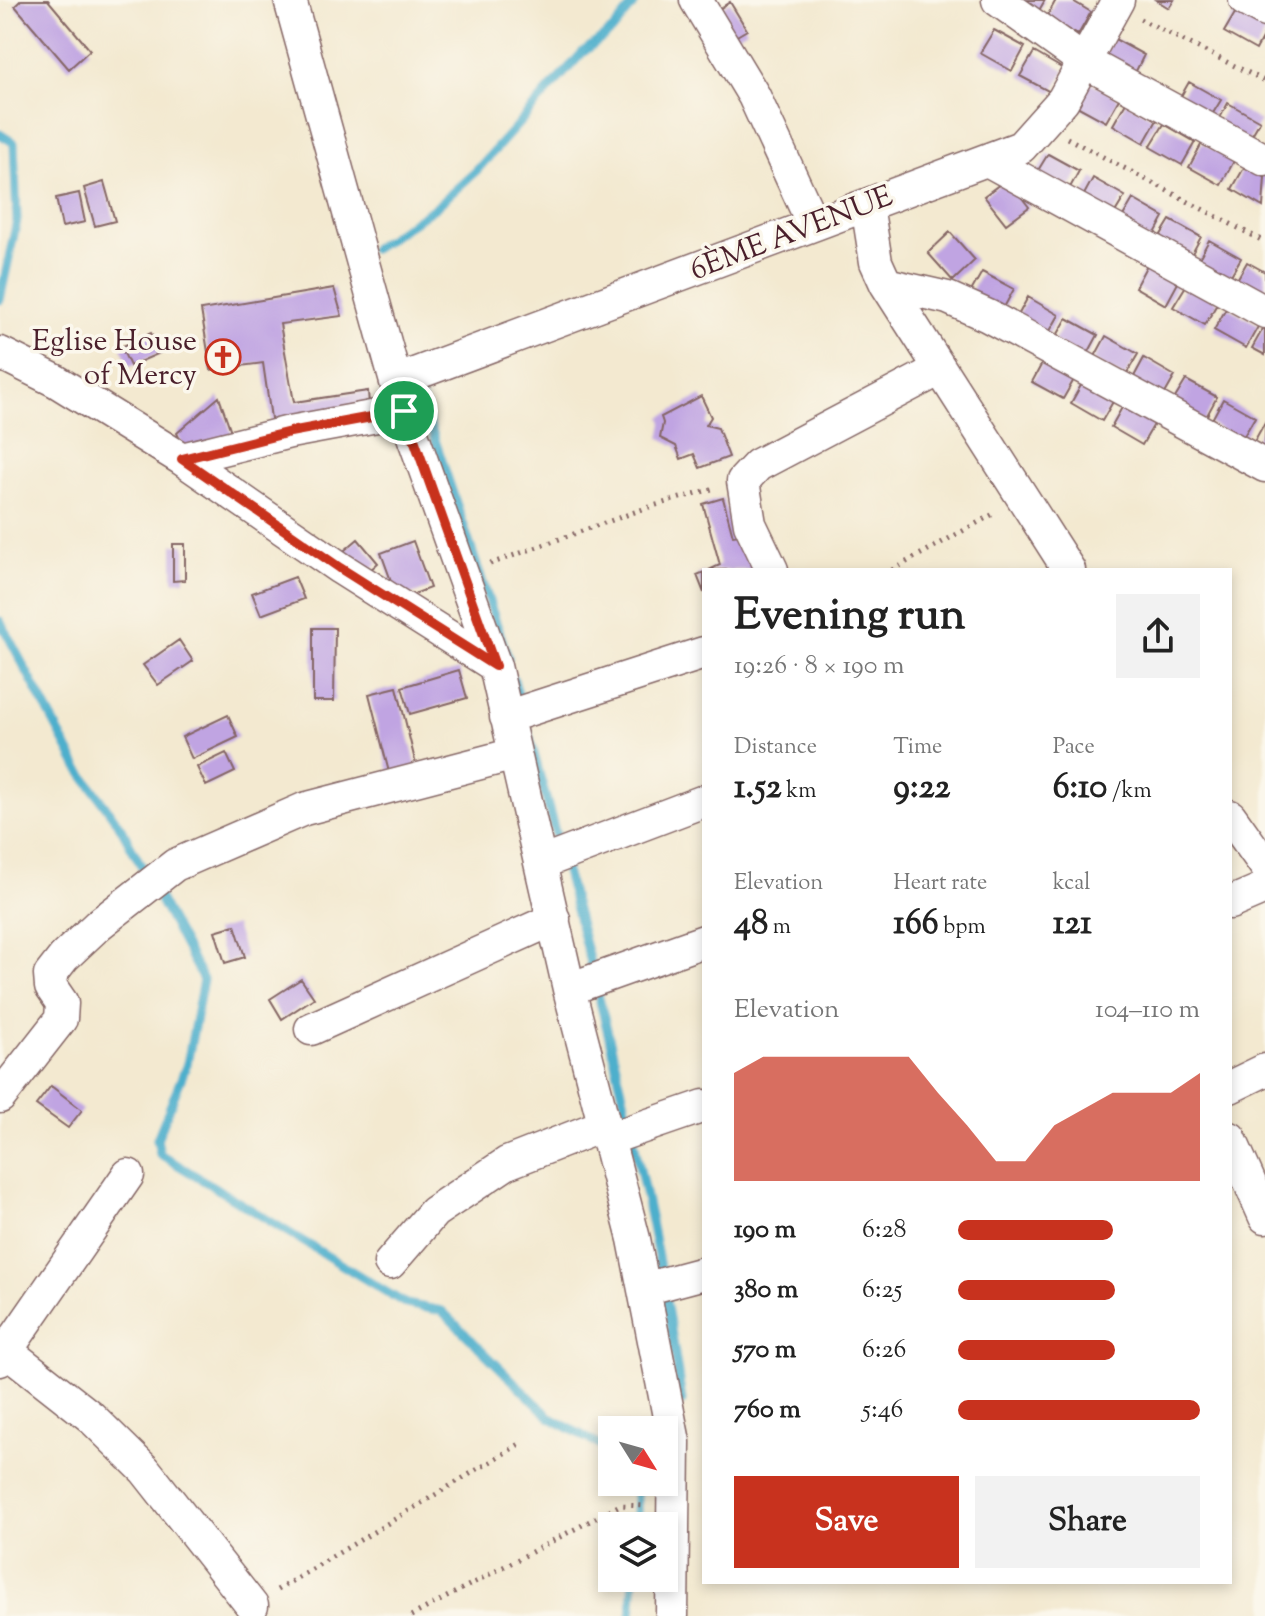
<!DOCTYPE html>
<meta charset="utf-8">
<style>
body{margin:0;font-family:"Sorts Mill Goudy",serif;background:#f2f2f2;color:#222;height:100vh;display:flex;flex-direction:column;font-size:30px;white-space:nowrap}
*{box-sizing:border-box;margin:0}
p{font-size:26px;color:#767676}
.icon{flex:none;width:44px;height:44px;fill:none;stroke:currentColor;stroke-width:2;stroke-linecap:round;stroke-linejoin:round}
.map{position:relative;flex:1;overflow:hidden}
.side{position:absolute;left:702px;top:568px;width:530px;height:1016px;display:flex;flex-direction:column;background:#fff;border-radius:0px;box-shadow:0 4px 12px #0003}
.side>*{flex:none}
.needle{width:52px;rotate:127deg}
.fabs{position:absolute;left:598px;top:1416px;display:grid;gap:16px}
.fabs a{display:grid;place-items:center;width:80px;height:80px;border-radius:0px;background:#fff;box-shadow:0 4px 12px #0003;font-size:40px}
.pin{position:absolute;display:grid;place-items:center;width:68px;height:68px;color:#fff;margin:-34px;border:4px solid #fff;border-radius:50%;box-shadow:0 2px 8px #0007}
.round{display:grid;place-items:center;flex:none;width:84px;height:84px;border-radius:0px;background:#f2f2f2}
.headline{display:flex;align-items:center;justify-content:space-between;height:136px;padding:0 32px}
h1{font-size:44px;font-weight:800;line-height:60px}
.figures{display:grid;grid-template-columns:repeat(3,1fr);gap:12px;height:136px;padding:8px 32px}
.figures div{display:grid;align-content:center}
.figures b{font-size:34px;font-weight:800}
.figures small{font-size:22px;font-weight:400}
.figures p{font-size:22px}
.chart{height:224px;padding:16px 32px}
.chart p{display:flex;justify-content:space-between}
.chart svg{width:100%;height:144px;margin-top:8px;fill:#c8321e;opacity:.7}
.button{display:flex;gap:16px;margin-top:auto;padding:16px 32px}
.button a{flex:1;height:92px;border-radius:0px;background:#c8321e;color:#fff;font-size:32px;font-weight:800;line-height:92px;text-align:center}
.button a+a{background:#f2f2f2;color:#222}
ul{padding:0 32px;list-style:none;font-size:26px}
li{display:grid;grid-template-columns:128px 96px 1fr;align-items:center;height:60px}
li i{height:20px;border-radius:10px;background:#c8321e}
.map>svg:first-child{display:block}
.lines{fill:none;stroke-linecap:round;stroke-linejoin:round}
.stream{stroke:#4dafcc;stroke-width:9}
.building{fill:#c0a4e2}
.street-casing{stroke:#856665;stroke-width:35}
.path{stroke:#856665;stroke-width:5;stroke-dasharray:2 6;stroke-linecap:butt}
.street{stroke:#fff;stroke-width:32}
.route-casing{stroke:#fff;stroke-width:16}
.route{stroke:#c8321e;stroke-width:10}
.labels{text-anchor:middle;stroke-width:7;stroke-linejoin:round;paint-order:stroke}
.street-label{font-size:30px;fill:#4a1f2b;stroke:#fbf7ec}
.poi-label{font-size:30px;fill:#4a1f2b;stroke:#fbf7ec;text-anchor:end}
</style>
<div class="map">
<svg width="1265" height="1616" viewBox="0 0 1265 1616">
<rect width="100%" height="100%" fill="#fbf7ec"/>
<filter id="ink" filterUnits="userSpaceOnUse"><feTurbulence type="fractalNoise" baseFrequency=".0125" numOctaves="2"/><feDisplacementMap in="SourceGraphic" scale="16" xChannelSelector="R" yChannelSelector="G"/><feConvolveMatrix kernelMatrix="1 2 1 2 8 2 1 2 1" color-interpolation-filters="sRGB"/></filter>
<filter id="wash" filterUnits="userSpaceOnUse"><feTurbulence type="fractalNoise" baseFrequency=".006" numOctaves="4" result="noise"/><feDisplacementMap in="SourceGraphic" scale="32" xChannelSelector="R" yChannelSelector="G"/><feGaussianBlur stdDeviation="1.8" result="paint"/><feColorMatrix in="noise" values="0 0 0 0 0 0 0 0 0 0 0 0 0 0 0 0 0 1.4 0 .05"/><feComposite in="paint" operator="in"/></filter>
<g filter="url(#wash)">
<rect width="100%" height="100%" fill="#f3e9d0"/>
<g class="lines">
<path class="stream" d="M0,134L14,143L17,220L0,300
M373,249L436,207L476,171L583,52L612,31L637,0
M419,382L416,383L508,658
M0,621L77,766L121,828L203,980L187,1064L157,1139L160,1154L406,1304L442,1311L551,1418L612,1452
M514,680C578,918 648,1156 682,1401
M637,1526V1482
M631,1616L634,1578"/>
</g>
<g id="blocks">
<path class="building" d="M21,0H48L90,50L69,69L15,6Z
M1012,0H1045L1037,14Z
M1056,0H1071L1091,12L1078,35L1046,18Z
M1156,0H1174L1169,8Z
M730,2L747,30L730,40L713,13Z
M1238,8L1265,24V33L1256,50L1224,32Z
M994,30L1025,47L1012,71L980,53Z
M1113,38L1144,55L1132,79L1100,61Z
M1034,52L1065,70L1052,93L1020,76Z
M1088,81L1119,99L1106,122L1075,105Z
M1189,82L1221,100L1207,123L1176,105Z
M1126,102L1157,120L1144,143L1113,125Z
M1228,103L1260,121L1246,145L1215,127Z
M1164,124L1195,142L1182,165L1150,147Z
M1202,143L1234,161L1221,185L1189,167Z
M1048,154L1079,171L1066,195L1034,177Z
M1245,166L1265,177L1263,207L1232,189Z
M1093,178L1125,196L1111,219L1080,202Z
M1007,179L1029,207L1006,224L984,196Z
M104,182L115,221L95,226L84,188Z
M79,193L85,222L62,227L56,198Z
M1133,199L1164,217L1151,241L1119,223Z
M1170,220L1201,237L1188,261L1156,243Z
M950,232L975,260L953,281L928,253Z
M1209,240L1241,258L1227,282L1196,264Z
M1247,262L1265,272V303L1234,285Z
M1148,263L1179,281L1166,305L1135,287Z
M982,272L1014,289L1001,313L969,295Z
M1187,284L1218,302L1205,325L1173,307Z
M334,288L342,316L280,324L294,402L368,391L370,418L273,432L263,363L211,370L201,310Z
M1028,297L1059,315L1046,338L1015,321Z
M1227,307L1259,325L1246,348L1214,330Z
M1067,318L1098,335L1085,359L1054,341Z
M1265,325V355L1252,348Z
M151,333L160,353L130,366L121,347Z
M1106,336L1138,354L1124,378L1093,360Z
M1045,358L1076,376L1063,399L1032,382Z
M1144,358L1175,376L1162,399L1131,382Z
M1084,380L1115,398L1102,421L1071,403Z
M1186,380L1217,397L1204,421L1172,403Z
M701,396L711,417L706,425L718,428L729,457L700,468L694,454L681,459L676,446L660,438L663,423L661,417Z
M219,397L233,437L184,449L177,433Z
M1223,399L1255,417L1241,441L1210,423Z
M1124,404L1156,421L1142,445L1111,427Z
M1265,422V455L1251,447Z
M723,498L733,536L747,534L765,570H709L720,565L703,504Z
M358,539L378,563L360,579L339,555Z
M413,541L430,588L398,600L381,553Z
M173,544H185V580L173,581Z
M704,572V593L697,575Z
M295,577L304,599L261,615L252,593Z
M313,628H335L334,701H313Z
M179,640L193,661L158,685L143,665Z
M459,670L467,698L410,714L402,687Z
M397,687L419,777L392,784L369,694Z
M228,715L238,737L192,759L182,737Z
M226,753L235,772L206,786L197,767Z
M235,925L245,957L225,963L215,931Z
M301,979L314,998L282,1019L270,999Z
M51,1086L82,1110L68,1128L36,1105Z"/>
</g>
</g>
<g filter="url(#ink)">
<use href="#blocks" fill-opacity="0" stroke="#856665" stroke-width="2"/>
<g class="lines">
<defs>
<path id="street" d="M290,0L404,411L495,666L569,989L634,1239L674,1442L672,1616
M696,0L754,96L813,224
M998,0L1085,62L1265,160
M1245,0L1265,11
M989,161L1265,312
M867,205L876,262L886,284L1069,570
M886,284L948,298L988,316L1265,466
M0,353L56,381L182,459L340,568L495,666
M396,381L1021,147L1063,100L1118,0
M182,459L290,432L404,411
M772,570L750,524L743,481L758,465L940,369
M506,717L704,653
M1230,816L1265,865
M541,863L704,801
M1230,903L1265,888
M569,989L704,941
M311,1029L554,919
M1230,1087L1265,1070
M0,1097L61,1019L62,1003L51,987L50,975L64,957L98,925L175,865L304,809L515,754
M1230,1138L1265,1217
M608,1139L704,1106
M390,1263L434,1212L507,1163L604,1125
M644,1289L704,1273
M7,1351L91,1417L145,1470L252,1606
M0,1360L128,1175"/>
</defs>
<use href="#street" class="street-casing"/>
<path class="path" d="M1140,19L1265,81
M1067,138L1265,242
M490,564L646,508L715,488
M892,570L997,512
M277,1590L523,1442
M411,1616L620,1505L645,1506"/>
<use href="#street" class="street"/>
</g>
</g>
<g class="lines" filter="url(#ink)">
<defs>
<path id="route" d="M404,411L495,666L340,568L182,459L290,432Z"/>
</defs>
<use href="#route" class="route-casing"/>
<use href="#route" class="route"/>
</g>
<defs>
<symbol id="church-ring" viewBox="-11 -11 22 22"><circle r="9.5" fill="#fbf7ec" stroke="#c8321e" stroke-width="1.5"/><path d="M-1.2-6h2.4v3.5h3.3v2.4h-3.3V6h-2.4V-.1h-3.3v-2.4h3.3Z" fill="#c8321e"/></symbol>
</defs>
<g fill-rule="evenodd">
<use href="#church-ring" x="203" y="337" width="40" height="40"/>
</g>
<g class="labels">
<g class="street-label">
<text transform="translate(791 232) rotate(-21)" y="10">6ÈME AVENUE</text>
</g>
<g class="poi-label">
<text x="197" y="350">Eglise House<tspan x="197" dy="34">of Mercy</tspan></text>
</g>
</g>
</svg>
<div class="fabs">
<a><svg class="needle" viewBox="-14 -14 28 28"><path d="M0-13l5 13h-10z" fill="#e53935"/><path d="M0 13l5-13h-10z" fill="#767676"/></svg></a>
<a><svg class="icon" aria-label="layers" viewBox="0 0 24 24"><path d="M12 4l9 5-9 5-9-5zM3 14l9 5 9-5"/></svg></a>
</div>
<div class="pin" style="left:404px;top:411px;background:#1e9e55"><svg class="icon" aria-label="arrive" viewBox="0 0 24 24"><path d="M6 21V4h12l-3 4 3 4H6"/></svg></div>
<section class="side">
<div class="headline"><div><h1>Evening run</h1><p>19:26 · 8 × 190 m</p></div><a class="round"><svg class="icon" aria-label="share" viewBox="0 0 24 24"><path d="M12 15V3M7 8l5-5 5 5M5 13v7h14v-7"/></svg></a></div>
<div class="figures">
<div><p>Distance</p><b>1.52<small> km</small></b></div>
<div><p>Time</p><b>9:22</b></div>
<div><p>Pace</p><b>6:10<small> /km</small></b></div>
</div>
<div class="figures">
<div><p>Elevation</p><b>48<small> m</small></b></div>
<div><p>Heart rate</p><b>166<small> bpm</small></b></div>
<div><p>kcal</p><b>121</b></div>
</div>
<div class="chart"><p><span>Elevation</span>104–110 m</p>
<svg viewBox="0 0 160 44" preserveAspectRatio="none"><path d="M0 44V11L10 6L20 6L30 6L40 6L50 6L60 6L70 17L80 27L90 38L100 38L110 27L120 22L130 17L140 17L150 17L160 11V44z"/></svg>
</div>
<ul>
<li><b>190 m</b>6:28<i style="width:64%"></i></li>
<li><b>380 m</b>6:25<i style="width:65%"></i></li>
<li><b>570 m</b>6:26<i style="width:65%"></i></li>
<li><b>760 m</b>5:46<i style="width:100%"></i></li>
</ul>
<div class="button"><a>Save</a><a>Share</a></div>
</section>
</div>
